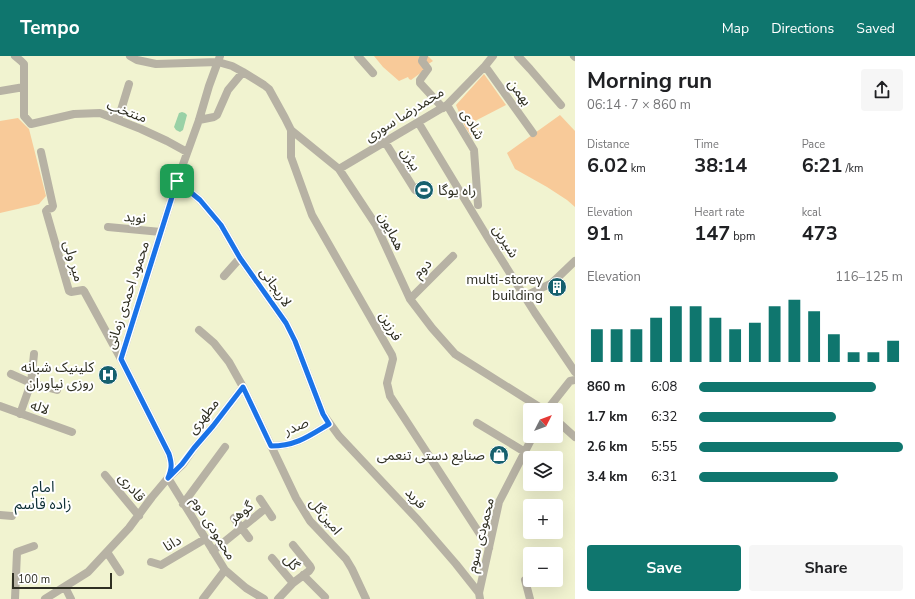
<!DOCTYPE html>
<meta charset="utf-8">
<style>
body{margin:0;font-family:"Nunito Sans","Noto Sans Arabic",sans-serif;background:#f6f6f6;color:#202124;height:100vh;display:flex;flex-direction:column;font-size:15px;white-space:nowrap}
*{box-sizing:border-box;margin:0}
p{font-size:13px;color:#757577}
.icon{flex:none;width:22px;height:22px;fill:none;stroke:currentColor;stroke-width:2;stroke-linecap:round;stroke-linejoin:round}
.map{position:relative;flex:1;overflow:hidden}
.panel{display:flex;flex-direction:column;background:#fff;width:340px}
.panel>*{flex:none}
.needle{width:26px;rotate:48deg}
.fabs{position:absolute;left:523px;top:347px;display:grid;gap:8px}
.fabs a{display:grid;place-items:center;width:40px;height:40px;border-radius:4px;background:#fff;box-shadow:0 4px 16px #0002;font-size:20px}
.scale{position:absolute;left:12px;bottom:10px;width:100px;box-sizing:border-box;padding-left:4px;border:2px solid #2f2f22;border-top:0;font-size:11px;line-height:14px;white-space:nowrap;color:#2f2f22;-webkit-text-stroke:3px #fff;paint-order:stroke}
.pin{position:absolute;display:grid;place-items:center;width:34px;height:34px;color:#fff;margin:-17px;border-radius:8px;box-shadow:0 2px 6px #0006}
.round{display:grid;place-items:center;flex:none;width:42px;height:42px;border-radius:4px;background:#f6f6f6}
.headline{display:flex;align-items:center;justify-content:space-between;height:68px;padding:0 12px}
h1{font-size:22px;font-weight:700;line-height:30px}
.metrics{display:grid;grid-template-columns:repeat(3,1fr);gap:6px;height:68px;padding:4px 12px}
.metrics div{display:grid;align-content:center}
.metrics b{font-size:20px;font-weight:700}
.metrics small{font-size:11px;font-weight:400}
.metrics p{font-size:11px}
.chart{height:112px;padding:8px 12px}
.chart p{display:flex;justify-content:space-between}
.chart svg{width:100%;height:72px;margin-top:4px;stroke:#0f766e;stroke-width:6}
.button{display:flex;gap:8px;margin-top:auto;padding:8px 12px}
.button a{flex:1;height:46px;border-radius:4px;background:#0f766e;color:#fff;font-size:16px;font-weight:700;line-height:46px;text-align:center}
.button a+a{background:#f6f6f6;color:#202124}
ul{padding:0 12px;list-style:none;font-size:13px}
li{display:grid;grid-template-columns:64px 48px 1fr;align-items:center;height:30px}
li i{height:10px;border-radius:5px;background:#0f766e}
header{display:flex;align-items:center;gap:24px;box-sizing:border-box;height:56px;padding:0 20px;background:#0f766e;color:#fff}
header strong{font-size:19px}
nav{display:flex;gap:22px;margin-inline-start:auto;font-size:14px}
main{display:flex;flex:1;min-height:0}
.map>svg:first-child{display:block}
.green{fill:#f8ca99}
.water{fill:#99d1a6}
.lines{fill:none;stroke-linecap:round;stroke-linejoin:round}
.minor{stroke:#b7b2a4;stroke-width:8}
.route-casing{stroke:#fff;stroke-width:8}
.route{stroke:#1a73e8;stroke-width:5}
.labels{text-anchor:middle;stroke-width:4;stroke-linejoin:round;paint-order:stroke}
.street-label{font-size:14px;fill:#2f2f22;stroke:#fff}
.poi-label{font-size:14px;fill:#2f2f22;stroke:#fff;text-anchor:end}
.neighbourhood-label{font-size:15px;fill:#0e2f36;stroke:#fff}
</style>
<header>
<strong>Tempo</strong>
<nav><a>Map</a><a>Directions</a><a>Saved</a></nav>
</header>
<main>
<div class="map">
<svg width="575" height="543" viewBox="0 0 575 543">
<rect width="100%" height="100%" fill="#f1f3d0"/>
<path class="green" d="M374,0H428L433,5L427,9L426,13L411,24L409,23L408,21L399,25L383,11Z
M484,18L506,49L475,65L480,81H472L465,71L456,49Z
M560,59L575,75V151L567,144L547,131L515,113L507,97Z
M18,62L29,73L46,140L39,148L0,157V65Z"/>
<path class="water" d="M182,56L185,57L187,59L183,74L180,76L176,74L174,71L179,57Z"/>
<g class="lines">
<path class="minor" d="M15,0L21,5L24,8V60L31,68L74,58L100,57L118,64L141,73L167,85L187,96
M130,0L137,4L156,8L218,6L232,10L243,16L264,29L269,33L285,62L291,74L339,113L376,169L410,243L432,272L455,298L544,354
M358,0L373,17
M424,0L422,5L428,13L420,24V27L443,52
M518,0L530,13L561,49
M574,0L575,1
M485,10L533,77
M0,35L24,31
M447,49L474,94L478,149
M118,64L129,28
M199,64L214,61L217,59L228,34L243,16
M418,66L488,182L535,257L575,316
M291,74V101L312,159L392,299L393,303L387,327L390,340L489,492
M385,86L415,134
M41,96L53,150L52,152L48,153L46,155L69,235L71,236L83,234L84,235L121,303
M339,113L447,49L485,10L493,0
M177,125L200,144L221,169L240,202L286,267L295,285L323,358L339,380L418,464L456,508L479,537
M108,171L161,176
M224,220L240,202
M525,240L552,227L575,205
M410,243L453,200
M199,274L214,287L229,306L243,331L296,442L310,465L346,503L352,513L366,543
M11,318L31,327L57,334
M243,331L213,370L194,392L183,408L168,422L225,514L246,532L264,543
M0,350L72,376
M547,354L570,325L575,324
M20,358L31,327L34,298
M556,364L575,381
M477,367L525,396
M271,390C296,390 309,380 329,368
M105,419L139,460
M260,443L272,461
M183,448L225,391
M0,459L12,460
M234,462L249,482
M213,495L266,452
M107,496L120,516
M272,502L293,527
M151,506L161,509L205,483
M303,519L325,541
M525,524L530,543
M65,531L71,543
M15,543L17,496L34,490
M45,543L88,516L129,472L152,441L168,422L172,413L171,406L169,398L121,303L177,125L199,64L209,30L220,0
M203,543L225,514
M278,543L293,527L309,515L311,512L310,510L293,489
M480,543L479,537L499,446L533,380"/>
</g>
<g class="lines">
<defs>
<path id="route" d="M177,125L200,144L221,169L240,202L286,267L295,285L323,358L329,368C309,380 296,390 271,390L243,331L213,370L194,392L182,408L168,422C172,412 172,408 169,398L121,303Z"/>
</defs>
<use href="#route" class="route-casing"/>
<use href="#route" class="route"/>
</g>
<defs>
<symbol id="stadium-disc" viewBox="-11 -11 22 22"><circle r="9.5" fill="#16606e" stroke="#fff"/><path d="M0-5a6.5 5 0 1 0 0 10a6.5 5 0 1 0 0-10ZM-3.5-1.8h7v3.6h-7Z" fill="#fff"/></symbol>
<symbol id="building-disc" viewBox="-11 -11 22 22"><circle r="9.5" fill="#16606e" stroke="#fff"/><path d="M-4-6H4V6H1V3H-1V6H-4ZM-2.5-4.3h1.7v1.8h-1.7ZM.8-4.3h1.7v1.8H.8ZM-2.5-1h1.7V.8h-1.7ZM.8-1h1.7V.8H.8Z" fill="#fff"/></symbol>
<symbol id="hospital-disc" viewBox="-11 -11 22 22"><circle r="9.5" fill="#16606e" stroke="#fff"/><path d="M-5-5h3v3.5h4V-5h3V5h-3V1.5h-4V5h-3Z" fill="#fff"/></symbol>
<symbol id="shop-disc" viewBox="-11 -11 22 22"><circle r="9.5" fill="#16606e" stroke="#fff"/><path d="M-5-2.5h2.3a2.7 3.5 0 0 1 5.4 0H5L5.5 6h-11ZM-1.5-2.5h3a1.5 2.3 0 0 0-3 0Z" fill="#fff"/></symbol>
</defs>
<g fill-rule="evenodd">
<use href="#stadium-disc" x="413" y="123" width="22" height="22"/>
<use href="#building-disc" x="546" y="220" width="22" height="22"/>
<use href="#hospital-disc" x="97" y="308" width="22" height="22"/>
<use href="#shop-disc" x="488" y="388" width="22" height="22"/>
</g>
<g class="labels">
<g class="street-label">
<text transform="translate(520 36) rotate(54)" y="5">بهمن</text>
<text transform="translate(127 55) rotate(20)" y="5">منتخب</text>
<text transform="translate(404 58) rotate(-32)" y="5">محمدرضا سوری</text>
<text transform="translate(473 68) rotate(60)" y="5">شادی</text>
<text transform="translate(411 103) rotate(58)" y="5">بیژن</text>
<text transform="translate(135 161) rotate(5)" y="5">نوید</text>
<text transform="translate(392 175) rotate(63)" y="5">همایون</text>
<text transform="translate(506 185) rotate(58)" y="5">شیرین</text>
<text transform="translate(74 205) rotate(74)" y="5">میر ولی</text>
<text transform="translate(422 212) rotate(-45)" y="5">دوم</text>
<text transform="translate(276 231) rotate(55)" y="5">لاریجانی</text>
<text transform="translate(127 239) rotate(-72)" y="5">محمود احمدی زمانی</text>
<text transform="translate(391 270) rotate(60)" y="5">فرزین</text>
<text transform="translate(40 351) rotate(19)" y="5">لاله</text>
<text transform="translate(203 360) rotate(-51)" y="5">مطهری</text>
<text transform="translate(296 370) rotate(-23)" y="5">صدر</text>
<text transform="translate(132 431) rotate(50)" y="5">قادری</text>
<text transform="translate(416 442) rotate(47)" y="5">فرید</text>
<text transform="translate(241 456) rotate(-38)" y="5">گوهر</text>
<text transform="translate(326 460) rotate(51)" y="5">امین‌گل</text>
<text transform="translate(214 472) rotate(58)" y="5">محمودی دوم</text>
<text transform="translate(480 479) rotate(-76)" y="5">محمودی سوم</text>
<text transform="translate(172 487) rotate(-30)" y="5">دانا</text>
<text transform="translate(292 506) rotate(50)" y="5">گل</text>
</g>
<g class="poi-label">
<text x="438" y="139" text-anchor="start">راه یوگا</text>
<text x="543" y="228">multi-storey<tspan x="543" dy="16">building</tspan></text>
<text x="94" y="316">کلینیک شبانه<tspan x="94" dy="16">روزی نیاوران</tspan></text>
<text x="485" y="404">صنایع دستی تنعمی</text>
</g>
<g class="neighbourhood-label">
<text x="43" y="436">امام<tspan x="43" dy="17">زاده قاسم</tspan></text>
</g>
</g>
</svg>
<div class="fabs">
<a><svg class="needle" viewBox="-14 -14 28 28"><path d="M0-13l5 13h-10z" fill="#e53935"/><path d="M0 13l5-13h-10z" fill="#757577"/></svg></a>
<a><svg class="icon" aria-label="layers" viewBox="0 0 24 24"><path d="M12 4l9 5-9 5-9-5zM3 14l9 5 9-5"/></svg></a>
<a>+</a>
<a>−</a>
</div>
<div class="scale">100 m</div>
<div class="pin" style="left:177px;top:125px;background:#1e9e55"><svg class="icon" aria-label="arrive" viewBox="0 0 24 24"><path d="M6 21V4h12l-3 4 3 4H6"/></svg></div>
</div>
<section class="panel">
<div class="headline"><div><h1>Morning run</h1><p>06:14 · 7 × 860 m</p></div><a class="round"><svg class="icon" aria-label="share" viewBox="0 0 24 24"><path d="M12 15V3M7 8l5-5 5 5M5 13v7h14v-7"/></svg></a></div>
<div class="metrics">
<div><p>Distance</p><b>6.02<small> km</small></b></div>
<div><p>Time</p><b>38:14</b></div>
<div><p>Pace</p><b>6:21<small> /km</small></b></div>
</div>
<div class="metrics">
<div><p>Elevation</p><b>91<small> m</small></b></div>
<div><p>Heart rate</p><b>147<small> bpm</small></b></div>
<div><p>kcal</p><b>473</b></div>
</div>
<div class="chart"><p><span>Elevation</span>116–125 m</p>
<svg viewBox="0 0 160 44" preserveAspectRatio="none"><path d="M5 44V24M15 44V24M25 44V24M35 44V17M45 44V10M55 44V10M65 44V17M75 44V24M85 44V20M95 44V10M105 44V6M115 44V13M125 44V27M135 44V38M145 44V38M155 44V31"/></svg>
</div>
<ul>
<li><b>860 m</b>6:08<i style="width:87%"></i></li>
<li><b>1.7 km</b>6:32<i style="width:67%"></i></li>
<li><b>2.6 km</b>5:55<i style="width:100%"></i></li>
<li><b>3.4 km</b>6:31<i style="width:68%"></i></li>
</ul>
<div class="button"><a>Save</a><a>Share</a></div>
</section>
</main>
